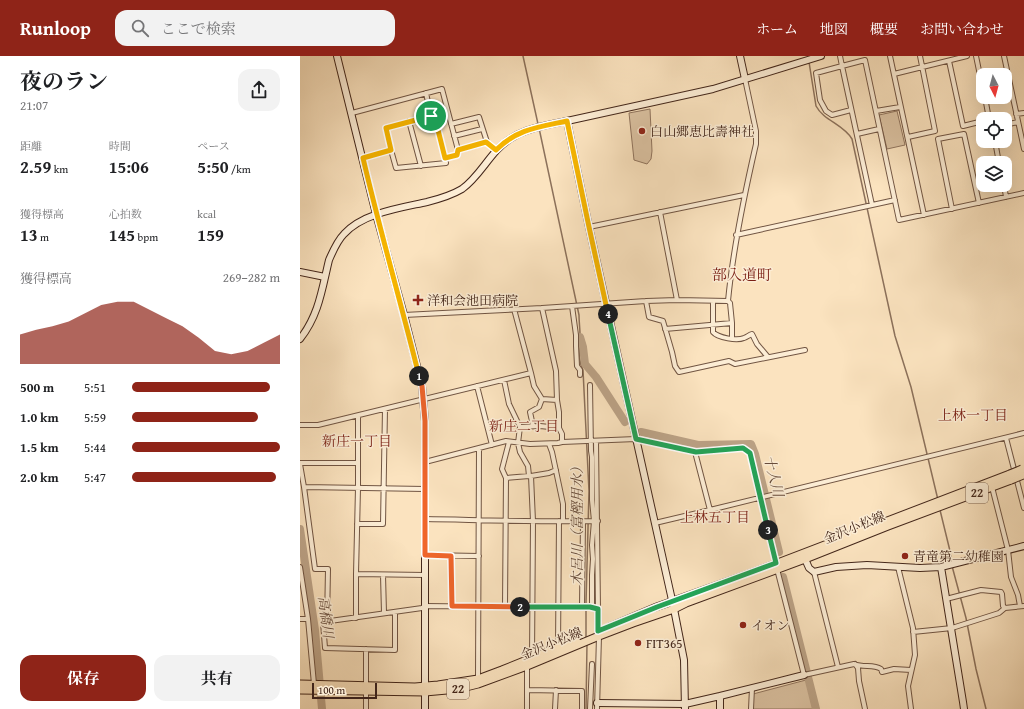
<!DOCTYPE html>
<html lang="ja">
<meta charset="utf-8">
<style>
body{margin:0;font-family:"Gentium Book Plus","Noto Serif JP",serif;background:#f2f2f2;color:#202124;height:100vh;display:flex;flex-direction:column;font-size:15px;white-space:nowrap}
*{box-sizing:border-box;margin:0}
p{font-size:13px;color:#757577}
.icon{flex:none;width:22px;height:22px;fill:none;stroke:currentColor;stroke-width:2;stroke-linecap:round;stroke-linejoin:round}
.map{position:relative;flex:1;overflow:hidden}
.panel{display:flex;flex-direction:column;background:#fff;width:300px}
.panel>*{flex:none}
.needle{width:26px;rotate:174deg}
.fabs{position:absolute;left:676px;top:12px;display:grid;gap:8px}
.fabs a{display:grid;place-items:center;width:36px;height:36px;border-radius:8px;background:#fff;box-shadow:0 4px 16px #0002;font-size:20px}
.scale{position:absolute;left:12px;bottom:10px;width:65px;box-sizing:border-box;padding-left:4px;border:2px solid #43261a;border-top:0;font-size:11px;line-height:14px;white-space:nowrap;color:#43261a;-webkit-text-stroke:3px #fcedd5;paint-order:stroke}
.pin{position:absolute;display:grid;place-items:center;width:34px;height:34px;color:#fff;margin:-17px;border:2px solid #fff;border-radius:50%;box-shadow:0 1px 4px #0007}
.km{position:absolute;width:20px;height:20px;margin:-10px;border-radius:50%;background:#222;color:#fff;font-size:11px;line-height:20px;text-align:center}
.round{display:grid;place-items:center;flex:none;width:42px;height:42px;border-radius:12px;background:#f2f2f2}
.summary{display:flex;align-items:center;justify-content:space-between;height:68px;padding:0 20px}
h1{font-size:22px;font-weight:700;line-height:30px}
.figures{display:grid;grid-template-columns:repeat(3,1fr);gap:6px;height:68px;padding:4px 20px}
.figures div{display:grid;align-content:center}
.figures b{font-size:17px;font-weight:700}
.figures small{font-size:11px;font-weight:400}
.figures p{font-size:11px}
.chart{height:112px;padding:8px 20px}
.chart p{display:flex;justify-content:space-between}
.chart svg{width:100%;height:72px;margin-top:4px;fill:#8f2418;opacity:.7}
.button{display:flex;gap:8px;margin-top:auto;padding:8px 20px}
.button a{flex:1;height:46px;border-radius:12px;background:#8f2418;color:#fff;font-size:16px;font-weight:700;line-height:46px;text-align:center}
.button a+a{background:#f2f2f2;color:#202124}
ul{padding:0 20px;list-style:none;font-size:13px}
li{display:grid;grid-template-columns:64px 48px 1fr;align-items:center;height:30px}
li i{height:10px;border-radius:5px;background:#8f2418}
header{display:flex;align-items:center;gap:24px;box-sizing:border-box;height:56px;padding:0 20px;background:#8f2418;color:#fff}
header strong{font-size:19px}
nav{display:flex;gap:22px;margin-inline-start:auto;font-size:14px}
.search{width:280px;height:36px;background:#f2f2f2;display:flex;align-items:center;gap:10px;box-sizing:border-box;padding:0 14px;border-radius:12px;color:#757577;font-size:15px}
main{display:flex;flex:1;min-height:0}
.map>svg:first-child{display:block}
.green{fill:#dcc3a3;stroke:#90745e}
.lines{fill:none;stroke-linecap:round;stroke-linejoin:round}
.stream{stroke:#8c715b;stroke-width:1.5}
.river{stroke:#bca387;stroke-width:8}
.street-casing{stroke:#715543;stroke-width:6}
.secondary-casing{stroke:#43261a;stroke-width:8}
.primary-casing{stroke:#43261a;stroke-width:9}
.street{stroke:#fcedd5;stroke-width:4}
.secondary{stroke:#fcedd5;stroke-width:6}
.primary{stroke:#fbe3bf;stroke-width:7}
.primary-bridge-casing{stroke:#43261a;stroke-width:9;stroke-linecap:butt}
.primary-bridge{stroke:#fbe3bf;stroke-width:7}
.split-1-casing{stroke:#fff;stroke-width:8}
.split-2-casing{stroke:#fff;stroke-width:8}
.split-3-casing{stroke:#fff;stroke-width:8}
.split-4-casing{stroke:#fff;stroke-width:8}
.split-5-casing{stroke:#fff;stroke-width:8}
.split-1{stroke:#f5b400;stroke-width:5}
.split-2{stroke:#f0652b;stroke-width:5}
.split-3{stroke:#22a559;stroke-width:5}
.split-4{stroke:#22a559;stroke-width:5}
.split-5{stroke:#f5b400;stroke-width:5}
.poi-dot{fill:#8f2418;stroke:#fcedd5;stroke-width:1.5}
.labels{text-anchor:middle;stroke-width:3;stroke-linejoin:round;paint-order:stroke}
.shield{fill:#fcedd5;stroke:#7a6252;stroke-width:1}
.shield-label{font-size:12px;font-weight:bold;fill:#43261a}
.poi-label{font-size:13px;fill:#43261a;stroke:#fcedd5;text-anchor:start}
.street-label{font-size:13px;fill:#43261a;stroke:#fcedd5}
.neighbourhood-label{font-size:14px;fill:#7a1f14;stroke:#fcedd5}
.water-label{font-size:14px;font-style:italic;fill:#674c3b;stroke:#fcedd5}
.quarter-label{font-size:15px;fill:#7a1f14;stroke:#fcedd5}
</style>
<header>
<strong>Runloop</strong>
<div class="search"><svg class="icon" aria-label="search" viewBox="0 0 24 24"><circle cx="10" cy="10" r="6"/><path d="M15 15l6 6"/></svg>ここで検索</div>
<nav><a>ホーム</a><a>地図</a><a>概要</a><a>お問い合わせ</a></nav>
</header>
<main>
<section class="panel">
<div class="summary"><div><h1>夜のラン</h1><p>21:07</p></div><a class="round"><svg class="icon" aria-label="share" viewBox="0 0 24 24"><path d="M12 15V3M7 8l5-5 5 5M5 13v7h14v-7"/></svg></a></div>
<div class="figures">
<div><p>距離</p><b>2.59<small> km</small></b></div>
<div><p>時間</p><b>15:06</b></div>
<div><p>ペース</p><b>5:50<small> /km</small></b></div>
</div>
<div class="figures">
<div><p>獲得標高</p><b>13<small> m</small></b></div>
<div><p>心拍数</p><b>145<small> bpm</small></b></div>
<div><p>kcal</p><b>159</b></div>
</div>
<div class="chart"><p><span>獲得標高</span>269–282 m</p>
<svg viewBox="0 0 160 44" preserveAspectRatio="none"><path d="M0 44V26L10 23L20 21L30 18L40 13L50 8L60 6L70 6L80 11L90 16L100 21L110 28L120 36L130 38L140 36L150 31L160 26V44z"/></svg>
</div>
<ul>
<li><b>500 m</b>5:51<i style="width:93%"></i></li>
<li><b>1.0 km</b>5:59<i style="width:85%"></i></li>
<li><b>1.5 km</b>5:44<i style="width:100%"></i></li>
<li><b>2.0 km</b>5:47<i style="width:97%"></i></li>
</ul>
<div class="button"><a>保存</a><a>共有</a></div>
</section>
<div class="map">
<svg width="724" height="653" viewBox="0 0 724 653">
<rect width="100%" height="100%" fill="#fbe3bf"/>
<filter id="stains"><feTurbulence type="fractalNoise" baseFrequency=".005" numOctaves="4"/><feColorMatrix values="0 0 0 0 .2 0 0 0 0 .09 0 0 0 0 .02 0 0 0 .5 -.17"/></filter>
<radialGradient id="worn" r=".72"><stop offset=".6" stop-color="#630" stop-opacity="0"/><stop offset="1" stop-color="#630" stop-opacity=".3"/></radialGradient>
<path class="green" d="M350,53L352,95L351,103L347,108L334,104L329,57Z
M597,55L605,89L587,93L579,59Z
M506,624L513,653H453V638Z"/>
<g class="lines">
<path class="stream" d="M223,0L238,68
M509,6L516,50C524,65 543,68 552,83L595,280L611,331L638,444
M239,72L279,259C279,266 280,272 280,279C280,292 277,302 283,314L289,435L286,547V583
M640,454L650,495L652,506
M652,510L666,562L676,613L686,653
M286,653L287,587"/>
<path class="river" d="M280,281L283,291L285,308L296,321L325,366
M341,376L398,389L451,388L455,398L479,496
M0,473L15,574L22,653
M483,521L516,653"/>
<defs>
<path id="street" d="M540,0L542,10L565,4L599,164L724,137
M590,0L624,159
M676,0L683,34
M704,0L724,93
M649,5L663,70L683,65
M594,18L667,0
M126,37L131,60
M685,41L689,63
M551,54L532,59L526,55L520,44L516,17L542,10L572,149
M576,55L600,51
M52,57L142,33L158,94L187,86
M716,58L724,57
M109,65L121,110
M151,68L179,61L187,86L196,94
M705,69L718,66
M557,78L579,73
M154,80L182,73
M608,81L635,75L620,0
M695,85L699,107
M63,102L91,94L86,72L131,60L135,62L146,107L96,112L91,94
M145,102L157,99L158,94
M704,129L706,141
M652,153L638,83L664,78L679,147
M360,156L377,244
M289,171L444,139
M436,179L595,144
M346,245L349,261L363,265L372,296L375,310L379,316L429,305L435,308L505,294
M413,245V276C418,282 437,285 444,282C447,281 449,279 452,278L457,288L468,301
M428,245L430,247L432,267V283
M272,250L276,279V290L277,310L280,314V319
M242,252L256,315L257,344L259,356V372
M104,259L242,252L346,245L377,244L428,245C433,192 444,140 456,88V75L445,23
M365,273L432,267
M231,317L234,330L242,343L257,344
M204,324L209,348L220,371L218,387L220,396L228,410L229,420H231L233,465L232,602
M290,329L291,395L292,401V444L294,465L292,489L293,503L292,519V552
M177,330L192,389
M0,369H18L231,317L214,253
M233,370L230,356L239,351L242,343
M220,371L240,370L259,372L262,378V386
M706,382L724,452
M296,385L298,553
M249,388L252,396L263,448V465
M395,396L443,391L450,397L476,507
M125,406L206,385L230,388L258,387L262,386L336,383L395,396L410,454
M0,407H58
M0,408L4,431
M231,420L249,417L256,414
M206,422L229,420
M692,431L708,494L711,521L718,539L720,550
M125,463C183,464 240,466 298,465
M355,467L410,454L724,377
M57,468H83L85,353
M125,499L179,500
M151,500V550
M0,511L8,563L14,628
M598,511L613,572L615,599L608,630L611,653
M477,513L504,619L554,608C564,612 573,608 581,613L582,616L594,613L611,614
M514,516L538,611
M56,518L125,519
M83,519L84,557
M646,543L681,534L701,536L702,538L703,550L705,552
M205,551L206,422L202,413L209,386
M282,551L283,465
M95,556V594L25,592L23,566L122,552L125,550L292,552L298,553V575
M56,562V518L58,432V360
M0,563H8
M27,566L28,513H15L4,431L125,433
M613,576L652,572L699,557L705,552L724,550
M258,592L259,465
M555,608L558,612L559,625L565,653
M178,623L179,393
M66,629V593
M227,634L282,635V653
M66,635V653
M227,653V610
M255,653L256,634
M290,653L292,608
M297,653L299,580
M451,653L452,632"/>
<path id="secondary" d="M37,0L76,158L104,259L122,330L125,365V653
M440,0L445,23
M0,216L25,221
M0,283C19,259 22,233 29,204C33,195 37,185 44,178C63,157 100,152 127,146C139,143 152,139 162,133C176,123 185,107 196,95C214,74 241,70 267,65
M505,503L509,512L514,516L536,511L567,509L620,512L641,511L724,490
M641,511L663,646L664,653
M297,647L385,648L420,640
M385,653L384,604L374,553L289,171L267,65L413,33L521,0
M420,653V640L504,619"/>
<path id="primary" d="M310,571L357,551L449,518L710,418
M0,628L115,631L138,629L165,625L178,623L202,614L276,584
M0,634L125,636L147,634L162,632L178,628L227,610L299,580L333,567L374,553L386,547L505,503L588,470L711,424"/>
</defs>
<use href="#street" class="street-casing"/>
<use href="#secondary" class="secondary-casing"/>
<use href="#primary" class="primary-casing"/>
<use href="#street" class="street"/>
<use href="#secondary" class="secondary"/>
<use href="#primary" class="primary"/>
<defs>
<path id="primary-bridge" d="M710,418L722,413
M711,424L723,419"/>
</defs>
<use href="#primary-bridge" class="primary-bridge-casing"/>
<use href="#primary-bridge" class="primary-bridge"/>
</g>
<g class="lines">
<defs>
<path id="split-1" d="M119,320C101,247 80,175 63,102L91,94L86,72L131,60"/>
<path id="split-2" d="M119,320L122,330L125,365V499L151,500L152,550L220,551"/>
<path id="split-3" d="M220,551H290L298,553V575L357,551L476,507L468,474"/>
<path id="split-4" d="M308,258L336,383L396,396L443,392L450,397L468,474"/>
<path id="split-5" d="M131,60L135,62L145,102L157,99L158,94L186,86L196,94C217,73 239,71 267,65L289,171L308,258"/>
</defs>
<use href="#split-1" class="split-1-casing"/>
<use href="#split-2" class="split-2-casing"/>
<use href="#split-3" class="split-3-casing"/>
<use href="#split-4" class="split-4-casing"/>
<use href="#split-5" class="split-5-casing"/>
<use href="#split-1" class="split-1"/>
<use href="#split-2" class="split-2"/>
<use href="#split-3" class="split-3"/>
<use href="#split-4" class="split-4"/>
<use href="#split-5" class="split-5"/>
</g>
<g class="poi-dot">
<circle cx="342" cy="75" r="4"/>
<path d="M116 238h4v4h4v4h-4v4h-4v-4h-4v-4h4z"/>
<circle cx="605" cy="500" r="4"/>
<circle cx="443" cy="569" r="4"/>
<circle cx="338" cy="587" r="4"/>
</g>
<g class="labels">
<g class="shield">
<rect x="666" y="427" width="22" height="20" rx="3"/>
<rect x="147" y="623" width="22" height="20" rx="3"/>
</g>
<g class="shield-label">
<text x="677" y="441">22</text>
<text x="158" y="637">22</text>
</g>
<g class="poi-label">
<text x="350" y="80">白山郷恵比壽神社</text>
<text x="127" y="249">洋和会池田病院</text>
<text x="613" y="505">青竜第二幼稚園</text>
<text x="451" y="574">イオン</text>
<text x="346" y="592">FIT365</text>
</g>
<g class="street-label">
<text transform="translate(554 471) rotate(-22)" y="5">金沢小松線</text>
<text transform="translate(251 587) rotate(-22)" y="5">金沢小松線</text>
</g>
<g class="neighbourhood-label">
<text x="673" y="364">上林一丁目</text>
<text x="224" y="375">新庄二丁目</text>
<text x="57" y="390">新庄一丁目</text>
<text x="415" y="466">上林五丁目</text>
</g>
<g class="water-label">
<text transform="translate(474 420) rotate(76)" y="5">十人川</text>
<text transform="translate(277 467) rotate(-90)" y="5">木呂川（富樫用水）</text>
<text transform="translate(26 561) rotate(83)" y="5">高橋川</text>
</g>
<g class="quarter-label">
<text x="442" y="224">部入道町</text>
</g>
</g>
<rect width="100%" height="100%" filter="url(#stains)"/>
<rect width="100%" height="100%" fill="url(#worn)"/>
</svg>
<div class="fabs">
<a><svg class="needle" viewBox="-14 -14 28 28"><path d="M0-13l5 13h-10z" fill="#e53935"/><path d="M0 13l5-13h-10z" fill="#757577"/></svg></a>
<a><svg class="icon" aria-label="locate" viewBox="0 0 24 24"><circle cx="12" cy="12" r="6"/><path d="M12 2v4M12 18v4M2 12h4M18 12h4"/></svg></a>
<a><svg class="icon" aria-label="layers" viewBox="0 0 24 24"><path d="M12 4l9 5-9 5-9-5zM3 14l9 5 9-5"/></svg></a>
</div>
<div class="scale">100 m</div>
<div class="pin" style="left:131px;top:60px;background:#1e9e55"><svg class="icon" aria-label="arrive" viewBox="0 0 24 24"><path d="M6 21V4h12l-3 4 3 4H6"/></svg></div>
<b class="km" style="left:119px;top:320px">1</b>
<b class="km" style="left:220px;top:551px">2</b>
<b class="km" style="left:468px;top:474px">3</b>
<b class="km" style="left:308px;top:258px">4</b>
</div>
</main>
